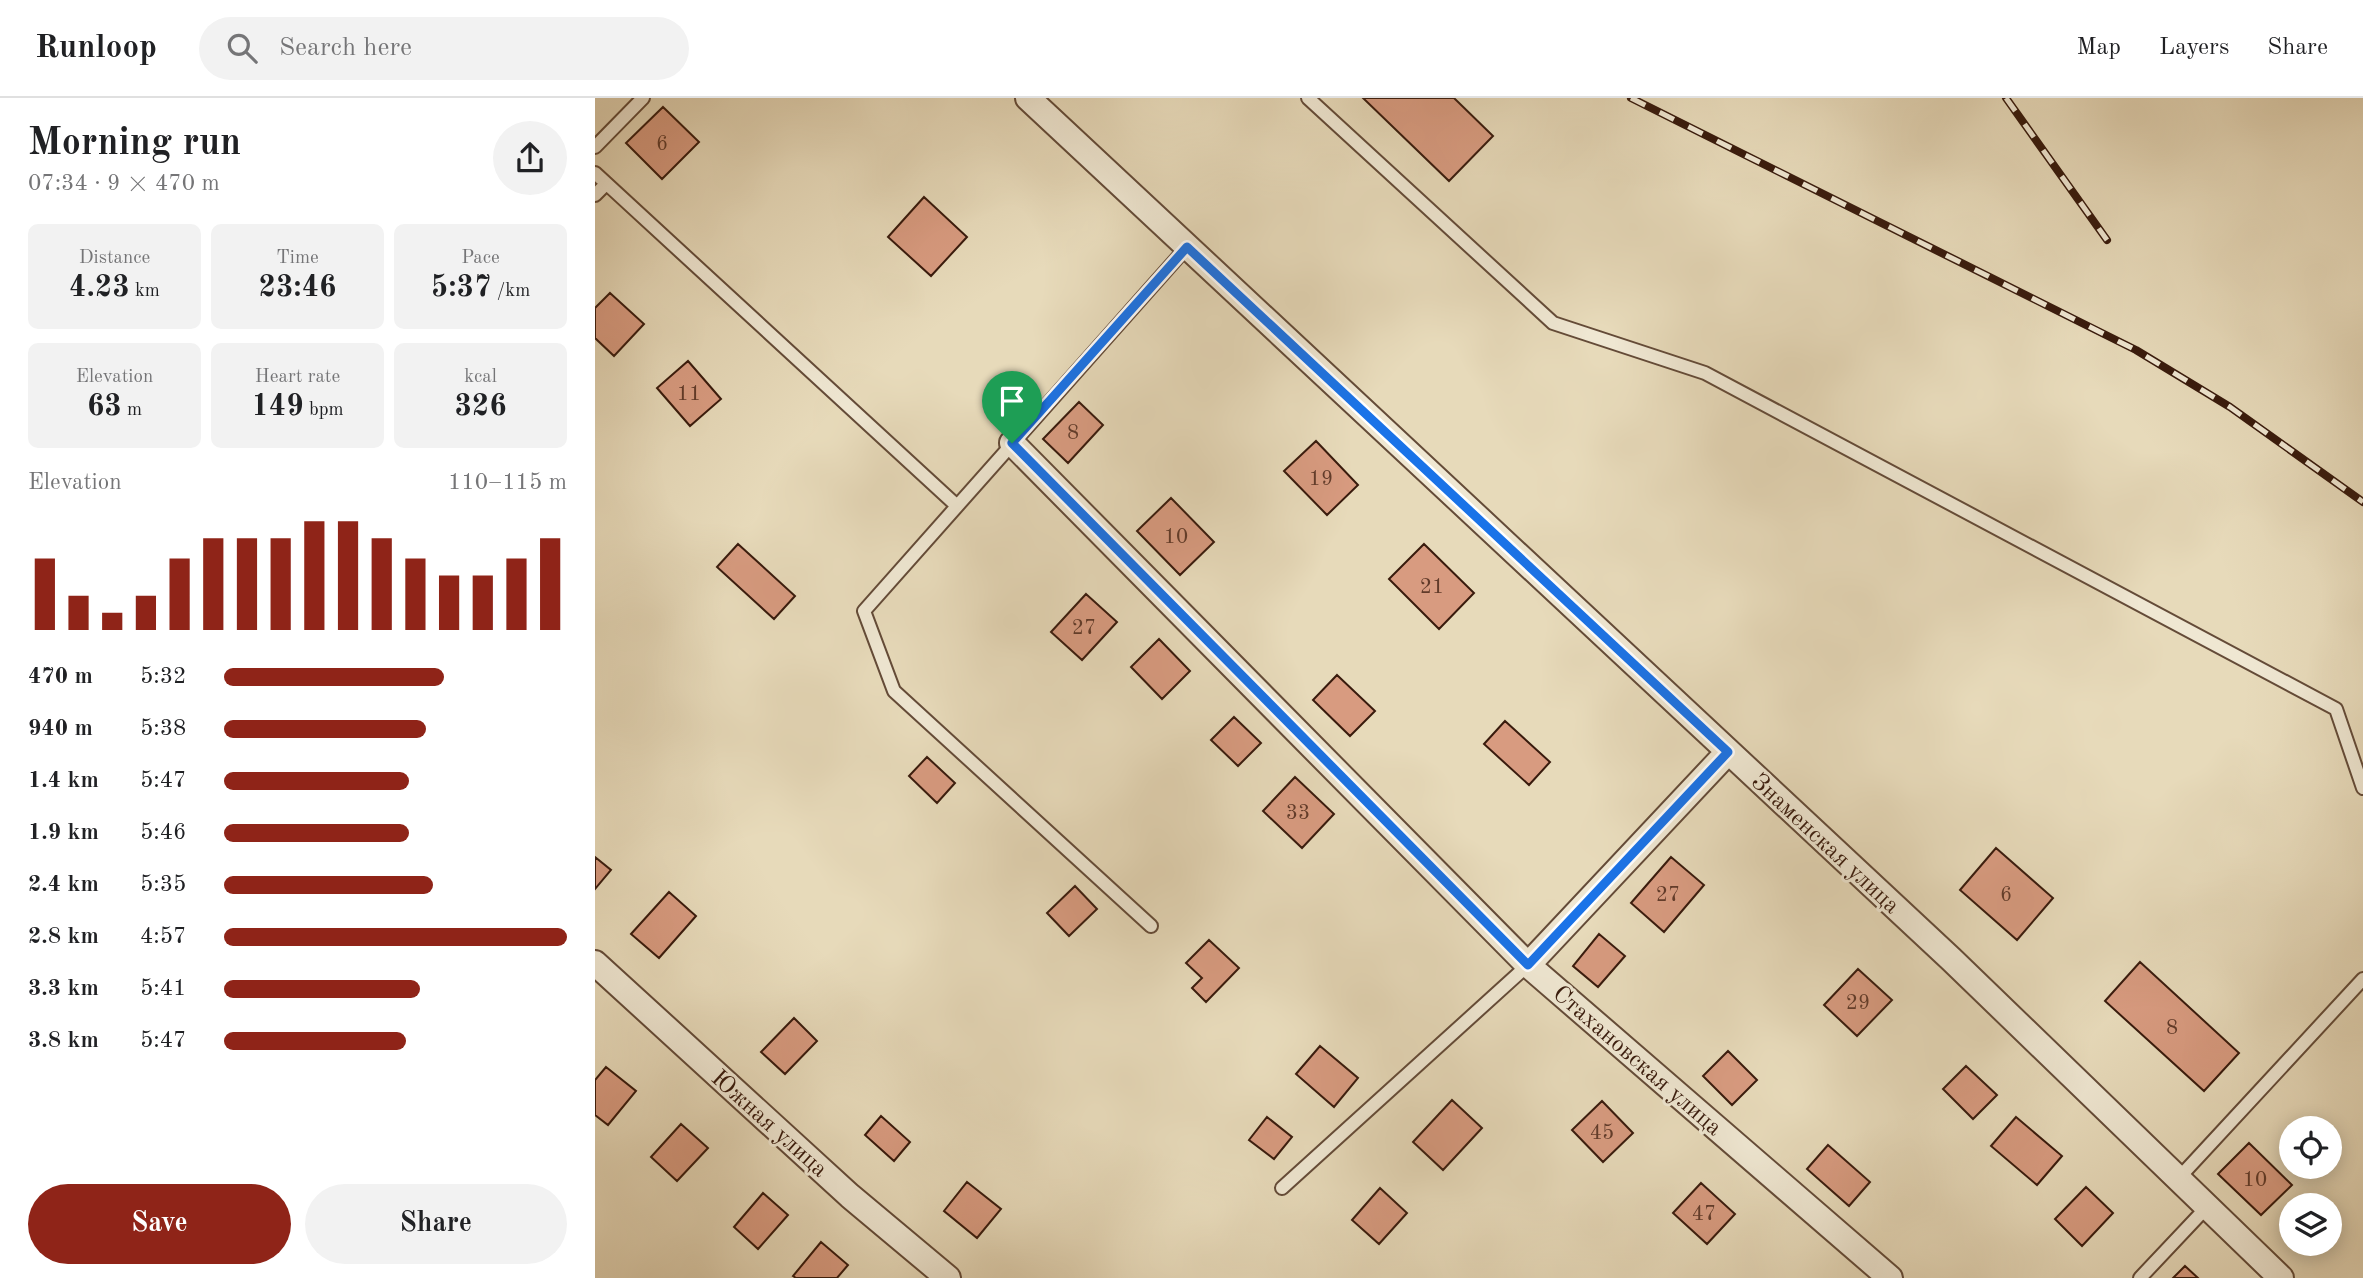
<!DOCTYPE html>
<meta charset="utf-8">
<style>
body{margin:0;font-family:"Old Standard TT",serif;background:#f2f2f2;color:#202124;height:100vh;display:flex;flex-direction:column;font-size:26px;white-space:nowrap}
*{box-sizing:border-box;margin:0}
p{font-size:23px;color:#757577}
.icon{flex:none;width:38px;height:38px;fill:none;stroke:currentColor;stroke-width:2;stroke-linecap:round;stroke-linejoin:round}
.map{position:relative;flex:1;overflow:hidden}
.drawer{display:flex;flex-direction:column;background:#fff;width:595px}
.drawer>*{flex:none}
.controls{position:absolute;left:1684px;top:1018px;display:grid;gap:14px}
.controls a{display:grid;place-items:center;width:63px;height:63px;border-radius:50%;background:#fff;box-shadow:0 4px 18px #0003;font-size:35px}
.pin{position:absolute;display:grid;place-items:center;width:60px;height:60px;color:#fff;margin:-72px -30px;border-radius:50% 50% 50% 0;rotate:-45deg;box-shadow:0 0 7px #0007}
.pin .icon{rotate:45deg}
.round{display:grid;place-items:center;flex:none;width:74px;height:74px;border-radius:37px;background:#f2f2f2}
.summary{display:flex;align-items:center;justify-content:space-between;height:119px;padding:0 28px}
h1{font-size:38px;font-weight:600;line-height:52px}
.figures{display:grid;grid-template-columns:repeat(3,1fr);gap:10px;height:119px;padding:7px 28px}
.figures div{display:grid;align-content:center;border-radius:10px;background:#f2f2f2;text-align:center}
.figures b{font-size:30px;font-weight:600}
.figures small{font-size:19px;font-weight:400}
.figures p{font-size:19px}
.chart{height:196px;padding:14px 28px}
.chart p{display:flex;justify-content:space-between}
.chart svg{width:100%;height:126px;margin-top:7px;stroke:#8f2418;stroke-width:6}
.action{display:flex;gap:14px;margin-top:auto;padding:14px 28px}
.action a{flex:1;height:80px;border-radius:42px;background:#8f2418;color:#fff;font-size:28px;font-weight:600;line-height:80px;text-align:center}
.action a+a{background:#f2f2f2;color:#202124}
ul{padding:0 28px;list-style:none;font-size:23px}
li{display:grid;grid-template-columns:112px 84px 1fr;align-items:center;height:52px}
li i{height:18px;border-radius:9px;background:#8f2418}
header{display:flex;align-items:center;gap:42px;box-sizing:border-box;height:98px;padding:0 35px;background:#fff;border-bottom:2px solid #e0e0e0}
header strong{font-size:33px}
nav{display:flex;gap:38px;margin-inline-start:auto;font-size:24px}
.search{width:490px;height:63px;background:#f2f2f2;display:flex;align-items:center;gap:18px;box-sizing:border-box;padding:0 24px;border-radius:38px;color:#757577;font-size:26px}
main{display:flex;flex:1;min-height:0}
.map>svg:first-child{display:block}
.building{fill:#d89b80;stroke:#391b0d;stroke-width:2}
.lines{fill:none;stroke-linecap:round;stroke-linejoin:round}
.lane-casing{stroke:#644b38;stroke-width:16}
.street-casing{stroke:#644b38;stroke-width:28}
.lane{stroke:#efe7d2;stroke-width:12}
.street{stroke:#efe7d2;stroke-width:24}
.rail-casing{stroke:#391b0d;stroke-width:8}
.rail{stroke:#efe7d2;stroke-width:5;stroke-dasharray:16;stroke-linecap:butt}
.route-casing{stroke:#fff;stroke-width:14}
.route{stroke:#1a73e8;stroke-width:9}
.labels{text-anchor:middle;stroke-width:6;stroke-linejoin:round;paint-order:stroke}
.number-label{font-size:21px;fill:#613b2a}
.street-label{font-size:24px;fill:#391b0d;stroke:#efe7d2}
</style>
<header>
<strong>Runloop</strong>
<div class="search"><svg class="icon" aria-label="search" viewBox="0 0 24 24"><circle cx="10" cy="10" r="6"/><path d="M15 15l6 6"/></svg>Search here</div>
<nav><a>Map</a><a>Layers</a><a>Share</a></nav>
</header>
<main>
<section class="drawer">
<div class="summary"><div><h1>Morning run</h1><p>07:34 · 9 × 470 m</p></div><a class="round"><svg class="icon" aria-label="share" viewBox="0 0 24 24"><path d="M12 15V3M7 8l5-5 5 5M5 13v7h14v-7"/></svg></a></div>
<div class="figures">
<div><p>Distance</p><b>4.23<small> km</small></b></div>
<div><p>Time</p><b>23:46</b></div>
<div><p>Pace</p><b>5:37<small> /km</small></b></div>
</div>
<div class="figures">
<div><p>Elevation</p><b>63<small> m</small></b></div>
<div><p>Heart rate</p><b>149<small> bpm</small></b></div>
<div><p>kcal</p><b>326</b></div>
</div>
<div class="chart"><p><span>Elevation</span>110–115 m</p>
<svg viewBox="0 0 160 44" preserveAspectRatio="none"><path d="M5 44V19M15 44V32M25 44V38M35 44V32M45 44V19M55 44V12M65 44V12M75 44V12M85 44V6M95 44V6M105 44V12M115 44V19M125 44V25M135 44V25M145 44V19M155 44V12"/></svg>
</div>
<ul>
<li><b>470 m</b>5:32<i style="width:64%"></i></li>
<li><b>940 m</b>5:38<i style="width:59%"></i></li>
<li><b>1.4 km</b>5:47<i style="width:54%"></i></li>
<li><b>1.9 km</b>5:46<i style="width:54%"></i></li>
<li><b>2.4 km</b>5:35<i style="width:61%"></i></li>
<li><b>2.8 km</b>4:57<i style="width:100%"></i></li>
<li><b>3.3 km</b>5:41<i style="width:57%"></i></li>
<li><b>3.8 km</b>5:47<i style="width:53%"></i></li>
</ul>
<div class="action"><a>Save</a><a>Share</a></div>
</section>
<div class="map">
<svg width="1768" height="1180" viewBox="0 0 1768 1180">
<rect width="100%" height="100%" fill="#e7daba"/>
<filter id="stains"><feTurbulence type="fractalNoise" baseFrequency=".00286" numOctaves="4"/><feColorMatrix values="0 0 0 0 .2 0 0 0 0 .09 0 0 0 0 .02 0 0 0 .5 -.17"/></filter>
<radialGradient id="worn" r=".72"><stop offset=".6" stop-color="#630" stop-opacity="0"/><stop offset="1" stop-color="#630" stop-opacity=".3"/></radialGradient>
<path class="building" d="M768,0H859L898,38L854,83Z
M68,9L104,44L67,81L31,45Z
M329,99L372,139L336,178L293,139Z
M15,195L49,226L19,258L0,240V210Z
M93,263L126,301L95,328L62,290Z
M484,304L508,327L473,365L448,341Z
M721,343L763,387L732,417L689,373Z
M576,400L619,444L585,477L542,433Z
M143,446L200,498L179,521L122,469Z
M829,446L879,495L844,531L794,481Z
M491,496L522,524L487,562L456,534Z
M564,541L595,573L567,601L536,569Z
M742,577L780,613L755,638L718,602Z
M639,619L666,645L643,668L616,642Z
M910,623L955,664L934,687L889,646Z
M332,659L360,685L342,705L314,678Z
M700,679L739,716L707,750L668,713Z
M1401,750L1458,800L1422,842L1365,792Z
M0,759L16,772L0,791Z
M1076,759L1109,787L1069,834L1036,805Z
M480,788L502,811L474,838L452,815Z
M74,794L101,818L64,860L36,836Z
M1004,836L1030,858L1003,889L978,868Z
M614,842L644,870L611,904L597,890L607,880L591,865Z
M1545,864L1644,955L1609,993L1510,903Z
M1263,871L1297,902L1262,938L1229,907Z
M199,920L222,943L190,976L166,954Z
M725,948L763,980L739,1009L701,976Z
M1133,953L1162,982L1137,1007L1108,978Z
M1371,968L1402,997L1378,1021L1348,991Z
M11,969L41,993L13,1027L0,1017V982Z
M857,1002L887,1030L848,1072L818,1044Z
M1007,1003L1038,1035L1008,1064L977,1032Z
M286,1018L315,1044L299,1063L270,1037Z
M672,1019L697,1039L679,1061L654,1042Z
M1421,1019L1467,1058L1442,1087L1396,1048Z
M86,1026L113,1050L82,1083L56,1059Z
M1654,1045L1697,1087L1666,1117L1623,1076Z
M1233,1047L1275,1084L1254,1108L1212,1071Z
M372,1084L406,1111L382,1140L349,1113Z
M1106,1085L1140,1116L1112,1146L1078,1115Z
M1491,1089L1518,1115L1487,1148L1460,1121Z
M785,1090L812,1115L784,1146L757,1122Z
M168,1095L193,1117L163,1151L139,1129Z
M226,1144L253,1167L242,1180H201L198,1178Z
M1590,1168L1603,1180H1578Z"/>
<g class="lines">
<defs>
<path id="lane" d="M713,0L958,225L1110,275L1741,611L1768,690
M0,49L48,0
M0,75L362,408
M0,97L11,86
M556,828L299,593L269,513L592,149
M1582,1082L1768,881
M687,1090L933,867
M1545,1180L1611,1110"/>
<path id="street" d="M433,0L1356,861L1686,1180
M417,345L933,867L1295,1180
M0,865L255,1098L353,1180
M933,867L1133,654"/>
</defs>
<use href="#lane" class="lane-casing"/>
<use href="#street" class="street-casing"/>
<use href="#lane" class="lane"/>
<use href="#street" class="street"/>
<defs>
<path id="rail" d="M1036,0L1541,252L1635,309L1768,404
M1411,0L1512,142"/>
</defs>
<use href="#rail" class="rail-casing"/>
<use href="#rail" class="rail"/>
</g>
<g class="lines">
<defs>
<path id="route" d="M592,149L1133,654L933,867L417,345Z"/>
</defs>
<use href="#route" class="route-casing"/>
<use href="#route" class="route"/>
</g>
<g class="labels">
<g class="number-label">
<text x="67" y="52">6</text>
<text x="94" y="302">11</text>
<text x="478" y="341">8</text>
<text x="726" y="387">19</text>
<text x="581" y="445">10</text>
<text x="837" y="495">21</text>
<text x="489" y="536">27</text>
<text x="703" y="721">33</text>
<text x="1073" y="803">27</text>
<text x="1411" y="803">6</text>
<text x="1263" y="911">29</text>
<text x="1577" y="936">8</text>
<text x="1007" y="1041">45</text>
<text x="1660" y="1088">10</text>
<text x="1109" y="1122">47</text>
</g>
<g class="street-label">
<text transform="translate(1231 745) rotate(43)" y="8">Знаменская улица</text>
<text transform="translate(1043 962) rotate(41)" y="8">Стахановская улица</text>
<text transform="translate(175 1025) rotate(42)" y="8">Южная улица</text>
</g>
</g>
<rect width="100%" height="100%" filter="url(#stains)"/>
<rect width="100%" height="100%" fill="url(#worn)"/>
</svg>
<div class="controls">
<a><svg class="icon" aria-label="locate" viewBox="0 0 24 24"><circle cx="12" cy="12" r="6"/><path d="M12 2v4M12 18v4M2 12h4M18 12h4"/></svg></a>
<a><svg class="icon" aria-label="layers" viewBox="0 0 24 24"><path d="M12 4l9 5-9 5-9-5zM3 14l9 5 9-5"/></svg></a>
</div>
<div class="pin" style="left:417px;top:345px;background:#1e9e55"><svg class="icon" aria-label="arrive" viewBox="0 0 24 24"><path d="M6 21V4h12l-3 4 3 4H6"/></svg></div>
</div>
</main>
